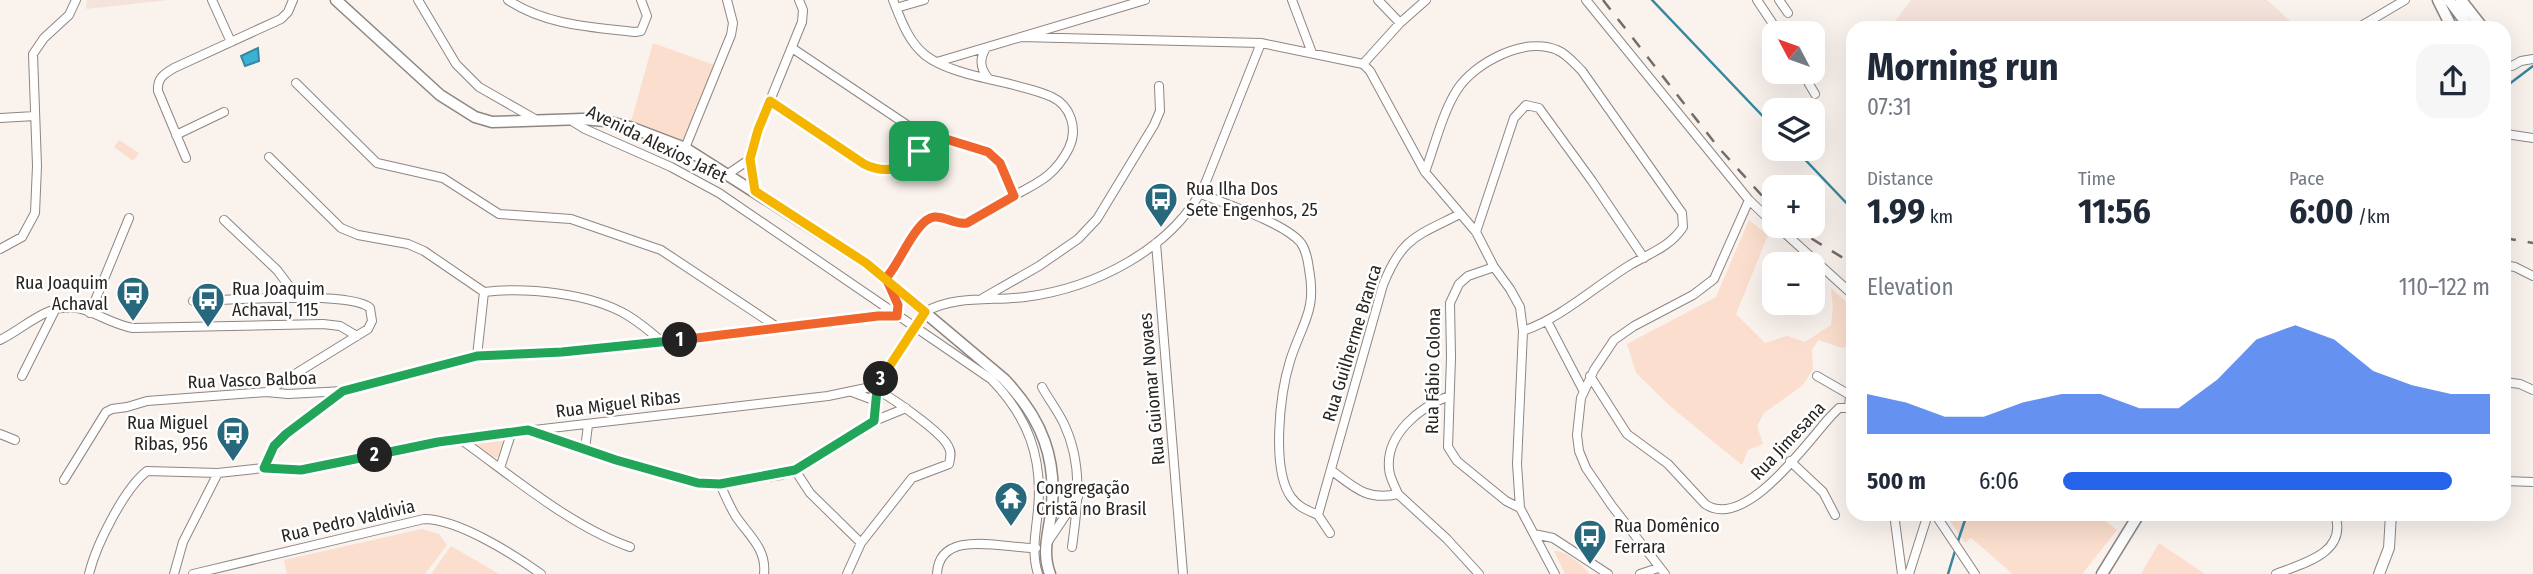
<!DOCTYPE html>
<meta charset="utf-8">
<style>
body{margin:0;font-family:"Fira Sans Condensed",sans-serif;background:#f6f6f7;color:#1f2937;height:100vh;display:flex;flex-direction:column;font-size:26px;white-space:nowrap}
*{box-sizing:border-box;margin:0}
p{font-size:23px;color:#747a83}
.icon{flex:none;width:38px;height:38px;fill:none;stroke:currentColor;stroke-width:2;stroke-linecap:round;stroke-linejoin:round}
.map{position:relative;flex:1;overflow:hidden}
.details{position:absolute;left:1846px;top:21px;width:665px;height:500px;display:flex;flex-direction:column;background:#fff;border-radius:21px;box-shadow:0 7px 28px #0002}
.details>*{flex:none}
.needle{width:46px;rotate:311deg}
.buttons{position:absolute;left:1762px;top:21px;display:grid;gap:14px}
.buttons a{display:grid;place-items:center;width:63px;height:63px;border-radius:14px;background:#fff;box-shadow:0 7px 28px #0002;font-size:35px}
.pin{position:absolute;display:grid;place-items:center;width:60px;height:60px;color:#fff;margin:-30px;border-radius:14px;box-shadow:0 4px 10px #0006}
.km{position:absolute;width:35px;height:35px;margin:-18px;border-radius:50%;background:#222;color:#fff;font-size:19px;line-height:35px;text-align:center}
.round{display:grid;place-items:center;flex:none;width:74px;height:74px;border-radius:21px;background:#f6f6f7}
.headline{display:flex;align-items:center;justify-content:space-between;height:119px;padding:0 21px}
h1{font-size:38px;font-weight:700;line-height:52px}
.stats{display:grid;grid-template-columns:repeat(3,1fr);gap:10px;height:119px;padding:7px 21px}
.stats div{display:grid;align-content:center}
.stats b{font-size:35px;font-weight:700}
.stats small{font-size:19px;font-weight:400}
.stats p{font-size:19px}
.chart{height:196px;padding:14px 21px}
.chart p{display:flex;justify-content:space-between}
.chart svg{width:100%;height:126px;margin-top:7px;fill:#2563eb;opacity:.7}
ul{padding:0 21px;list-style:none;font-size:23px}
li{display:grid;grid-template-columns:112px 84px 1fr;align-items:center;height:52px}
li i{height:18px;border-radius:9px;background:#2563eb}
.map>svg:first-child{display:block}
.built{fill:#f3e3da}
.green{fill:#fbdecd}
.water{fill:#3cb1d6;stroke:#3687a0;stroke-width:2}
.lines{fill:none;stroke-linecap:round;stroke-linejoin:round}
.stream{stroke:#3687a0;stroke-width:2.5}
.minor-casing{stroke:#8e8682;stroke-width:10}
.tertiary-casing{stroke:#8e8682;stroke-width:12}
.secondary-casing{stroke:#8e8682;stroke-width:13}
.minor{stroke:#fff;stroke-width:8}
.tertiary{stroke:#fff;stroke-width:10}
.secondary{stroke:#fff;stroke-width:10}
.rail{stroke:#726d6a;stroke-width:2.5;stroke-dasharray:12 12;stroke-linecap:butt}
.split-1-casing{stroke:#fff;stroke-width:14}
.split-2-casing{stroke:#fff;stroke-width:14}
.split-3-casing{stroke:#fff;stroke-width:14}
.split-4-casing{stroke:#fff;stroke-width:14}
.split-1{stroke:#f0652b;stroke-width:9}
.split-2{stroke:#22a559;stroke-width:9}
.split-3{stroke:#22a559;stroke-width:9}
.split-4{stroke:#f5b400;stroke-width:9}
.labels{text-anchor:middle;stroke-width:5;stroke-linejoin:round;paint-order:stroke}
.street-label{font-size:18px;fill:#272422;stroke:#fff}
.poi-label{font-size:18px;fill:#272422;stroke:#fff;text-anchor:start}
</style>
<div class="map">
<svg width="2533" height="574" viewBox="0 0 2533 574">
<rect width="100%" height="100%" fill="#faf2ed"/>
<path class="built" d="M87,0H169L86,9Z
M1911,0H2267L2298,28H1890Z"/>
<path class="green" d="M653,43L717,66L683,143L631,122Z
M119,140L139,153L133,161L114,147Z
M1749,220L1768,235L1736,314L1765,343L1787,336L1805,342L1831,325L1833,307L1831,288L1853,308V342L1843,348L1818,340L1812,350L1813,369L1803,385L1764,413L1757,426L1763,444L1748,450L1742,465L1671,407L1636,373L1627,344L1716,297Z
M495,439L506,441L500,456L490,459L469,444Z
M1946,515H2098L2117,530L2082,574H2013L1971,538L1965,543Z
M422,529L439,534L447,545L425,574H287L284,560Z
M2159,543L2205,574H2141Z
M451,546L499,574H431Z
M1554,551C1566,550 1582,565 1590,574H1565Z"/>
<path class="water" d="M258,48L259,61L245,66L241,56Z"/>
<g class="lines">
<path class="stream" d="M1652,0L1774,128
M2504,88L2533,66
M1795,149L1853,210
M1957,544L1967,514
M1948,574L1955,551"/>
<defs>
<path id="minor" d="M212,0L231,42
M418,0L456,64L479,87L535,119
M508,0C545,25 592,27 635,32L641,31L647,16L641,0
M1292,0L1312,53
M1378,0L1400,23
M1586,0L1749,200L1774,224
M1757,0L1779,33
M1779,0L1788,13
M896,8L924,0
M2361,26L2405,0
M1021,37L1261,43L1363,64
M792,48L910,127L988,152L1000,163L1014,196
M986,48C979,59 980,68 988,78
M937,62L1145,0
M1363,64L1370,71L1425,172L1476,232L1494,267L1510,289L1520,307L1523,331L1517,464L1520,508L1555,574
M1363,64L1400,23L1426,0
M2512,66L2521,61L2533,59
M1802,72L1815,94
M296,83L377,163L443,178L499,214L571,219L661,250L777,327
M770,101L864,164C895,180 918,165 923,132
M0,118L35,116
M572,121L585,129L671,167L719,193L991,379C1028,417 1043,457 1038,510C1036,532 1031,552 1038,574
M2506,134L2533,138
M176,135L224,112
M685,148L731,35L733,23L727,0
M269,157L341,228L358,235L408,244L424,251L484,292
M186,158L158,91C157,78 164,74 174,68L281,19L288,12L293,0
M1425,172C1434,148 1443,111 1457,90C1474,63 1525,36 1557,50C1567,54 1574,63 1582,71L1682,213L1683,227C1670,247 1650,253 1630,265C1594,287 1563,317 1523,331
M728,174L750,159
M755,191L750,159L758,130L802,22L803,10L799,0
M1201,194C1226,204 1285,223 1301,243C1306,250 1308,261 1309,269C1317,311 1302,323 1290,361C1280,393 1271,469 1291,497C1298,507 1307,510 1318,515
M224,220L277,270L298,298
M1777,226L1853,295
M1476,232L1514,118L1526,105L1539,108L1592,181L1644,258
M1156,243L1183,574
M0,249L22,237L35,213L37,166L33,54L44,38L69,15L76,0
M2504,265L2515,267L2533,276
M1494,267L1468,276L1459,284L1450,303L1451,357L1448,447L1457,461L1506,501L1520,508
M886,278C899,265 916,219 934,217C946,216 955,225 967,223C980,217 992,208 1004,201C1032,185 1053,180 1069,148C1078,129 1071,106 1052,97C1018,81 954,78 925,55C908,41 901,20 893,0
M484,292C526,287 590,293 627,315C640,323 651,332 662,342
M983,298L1039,266L1078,239L1097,219L1154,125L1160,111L1159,86
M193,301C225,301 350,290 370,308L372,321L368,329L266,392
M90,313L129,218
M1547,321L1583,390
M0,340C27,327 48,301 81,309C99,314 114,325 133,328L323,324L340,326L357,336
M477,356L484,292
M22,376L55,310
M1590,376L1627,434L1668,464L1705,504C1745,532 1808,441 1831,416L1839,408H1849
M1817,376L1850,395L1849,408
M2504,382L2520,384L2533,390
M1042,387C1049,400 1058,411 1064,424C1083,464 1078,504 1072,547
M852,392L876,401
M874,421L906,408
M533,432L616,460L698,483L720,484L781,475L795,470L860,432L874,421L879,382L925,312C954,295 992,301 1025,297C1095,288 1173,249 1205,184L1261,43
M0,434L15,440
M1853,436L1851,451L1853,460
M460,439C512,476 570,526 630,547
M585,449L588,425
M1790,461L1823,492L1835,515
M264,468C279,432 312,413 343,391
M500,468L512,431
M795,470L810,493L861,543
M1331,470C1355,488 1367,501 1398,494L1447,539L1479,574
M64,480L106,412L112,409L127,407L147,401L266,392L288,394L343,391L477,356L562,352L636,345L879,316H897
M2504,481L2533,482
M720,484C725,495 729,505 735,515C747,534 767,548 764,574
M1398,494C1395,486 1389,477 1389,468C1386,434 1420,407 1449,396
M1894,514L1902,574
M1935,514L1975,574
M1318,515L1383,285C1402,237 1417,236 1460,214
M1318,515L1330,533
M1534,534L1553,538L1608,574
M1047,543L1078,497
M89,574C96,545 124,489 147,471L218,473L264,468L301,470L438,441L828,396L871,387C887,394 944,433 949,448C952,453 950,458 949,464L912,478L861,543L847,574
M174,574L183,542L218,473
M193,574L424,519C458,519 513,554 541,574
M937,574C939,527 1006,549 1036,548
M1640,574L1658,568
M1665,574L1612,506L1586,468L1579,451L1577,435L1581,398L1594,370L1614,340L1634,326L1693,295L1714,279L1749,200
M1909,574L1928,514
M2276,574C2304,563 2348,553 2335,514"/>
<path id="tertiary" d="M2379,574L2389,548L2391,514"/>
<path id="secondary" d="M336,0L440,95L475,117L492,122L582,119L605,121L630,127L685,148L866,263L1004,379C1042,419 1058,459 1051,514C1048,535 1042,554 1050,574
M2438,0L2452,28
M2449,0L2470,28
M2461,0L2483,28
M2504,96V140
M890,287L898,305L897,316
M2102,574L2139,514"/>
</defs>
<use href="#minor" class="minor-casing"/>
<use href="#tertiary" class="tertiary-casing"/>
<use href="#secondary" class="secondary-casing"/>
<use href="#minor" class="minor"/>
<use href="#tertiary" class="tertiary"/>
<use href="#secondary" class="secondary"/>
<path class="rail" d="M1603,0L1718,147L1774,209
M1791,226L1853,264
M2504,238L2533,243"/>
</g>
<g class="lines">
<defs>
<path id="split-1" d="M680,340L878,316H897L898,305L886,278C899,265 916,219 934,217C946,216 954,225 967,223L1014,196L1000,163L988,152L923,132L919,151"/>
<path id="split-2" d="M375,455L301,470L264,468L274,446L286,434L343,391L477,356L562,352L680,340"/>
<path id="split-3" d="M375,455L438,442L528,430L616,460L698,483L720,484L795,470L874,421L877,390L881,379"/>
<path id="split-4" d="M881,379L925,312L866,263L755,191L750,159L758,130L770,101L864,164C884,174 906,171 919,151"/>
</defs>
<use href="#split-1" class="split-1-casing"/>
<use href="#split-2" class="split-2-casing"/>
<use href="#split-3" class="split-3-casing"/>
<use href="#split-4" class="split-4-casing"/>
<use href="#split-1" class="split-1"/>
<use href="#split-2" class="split-2"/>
<use href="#split-3" class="split-3"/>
<use href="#split-4" class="split-4"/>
</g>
<defs>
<symbol id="bus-pin" viewBox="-11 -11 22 30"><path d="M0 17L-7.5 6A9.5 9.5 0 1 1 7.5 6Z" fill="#28687d" stroke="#fff"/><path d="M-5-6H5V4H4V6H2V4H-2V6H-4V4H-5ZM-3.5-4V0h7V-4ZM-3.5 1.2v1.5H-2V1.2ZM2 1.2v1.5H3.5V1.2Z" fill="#fff"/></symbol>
<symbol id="temple-pin" viewBox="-11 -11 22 30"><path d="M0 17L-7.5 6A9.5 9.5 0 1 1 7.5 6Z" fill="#28687d" stroke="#fff"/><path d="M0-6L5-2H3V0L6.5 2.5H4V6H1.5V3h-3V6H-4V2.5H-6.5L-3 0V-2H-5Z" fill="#fff"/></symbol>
</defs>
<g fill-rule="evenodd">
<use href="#bus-pin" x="1142" y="180" width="38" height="52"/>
<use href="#bus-pin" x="114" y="274" width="38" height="52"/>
<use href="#bus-pin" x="189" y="280" width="38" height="52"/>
<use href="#bus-pin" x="214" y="414" width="38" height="52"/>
<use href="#temple-pin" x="992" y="479" width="38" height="52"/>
<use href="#bus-pin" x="1571" y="517" width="38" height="52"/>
</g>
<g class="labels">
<g class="street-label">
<text transform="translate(657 144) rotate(26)" y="6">Avenida Alexios Jafet</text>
<text transform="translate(1352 343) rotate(-73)" y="6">Rua Guilherme Branca</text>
<text transform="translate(1433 371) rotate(-89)" y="6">Rua Fábio Colona</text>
<text transform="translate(252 380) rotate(-2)" y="6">Rua Vasco Balboa</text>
<text transform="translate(1152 389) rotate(-95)" y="6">Rua Guiomar Novaes</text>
<text transform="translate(618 404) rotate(-7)" y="6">Rua Miguel Ribas</text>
<text transform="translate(1788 441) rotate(-47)" y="6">Rua Jimesana</text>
<text transform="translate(348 521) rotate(-13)" y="6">Rua Pedro Valdivia</text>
</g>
<g class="poi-label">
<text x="1186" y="195">Rua Ilha Dos<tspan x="1186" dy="21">Sete Engenhos, 25</tspan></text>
<text x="108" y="289" text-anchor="end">Rua Joaquim<tspan x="108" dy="21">Achaval</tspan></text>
<text x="232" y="295">Rua Joaquim<tspan x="232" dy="21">Achaval, 115</tspan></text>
<text x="208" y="429" text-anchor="end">Rua Miguel<tspan x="208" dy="21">Ribas, 956</tspan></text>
<text x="1036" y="494">Congregação<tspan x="1036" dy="21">Cristã no Brasil</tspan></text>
<text x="1614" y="532">Rua Domênico<tspan x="1614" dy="21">Ferrara</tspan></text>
</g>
</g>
</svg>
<div class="buttons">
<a><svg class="needle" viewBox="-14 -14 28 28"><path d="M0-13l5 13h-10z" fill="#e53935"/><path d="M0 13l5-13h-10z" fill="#747a83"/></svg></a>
<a><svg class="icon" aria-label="layers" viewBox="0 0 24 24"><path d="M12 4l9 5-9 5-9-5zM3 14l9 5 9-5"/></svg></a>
<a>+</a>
<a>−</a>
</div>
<div class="pin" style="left:919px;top:151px;background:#1e9e55"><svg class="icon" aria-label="arrive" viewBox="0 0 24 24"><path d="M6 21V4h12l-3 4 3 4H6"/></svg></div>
<b class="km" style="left:680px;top:340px">1</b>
<b class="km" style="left:375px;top:455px">2</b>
<b class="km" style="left:881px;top:379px">3</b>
<section class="details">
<div class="headline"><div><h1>Morning run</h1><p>07:31</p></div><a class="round"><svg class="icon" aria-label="share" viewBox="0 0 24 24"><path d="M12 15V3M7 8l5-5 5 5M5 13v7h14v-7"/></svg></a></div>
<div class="stats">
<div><p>Distance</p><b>1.99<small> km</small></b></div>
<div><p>Time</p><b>11:56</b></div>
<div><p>Pace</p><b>6:00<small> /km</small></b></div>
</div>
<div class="chart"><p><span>Elevation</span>110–122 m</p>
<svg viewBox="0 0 160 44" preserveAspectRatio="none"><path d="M0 44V30L10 33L20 38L30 38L40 33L50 30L60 30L70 35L80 35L90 25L100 11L110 6L120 11L130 22L140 27L150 30L160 30V44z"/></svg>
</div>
<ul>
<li><b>500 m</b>6:06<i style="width:91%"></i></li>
</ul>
</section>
</div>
